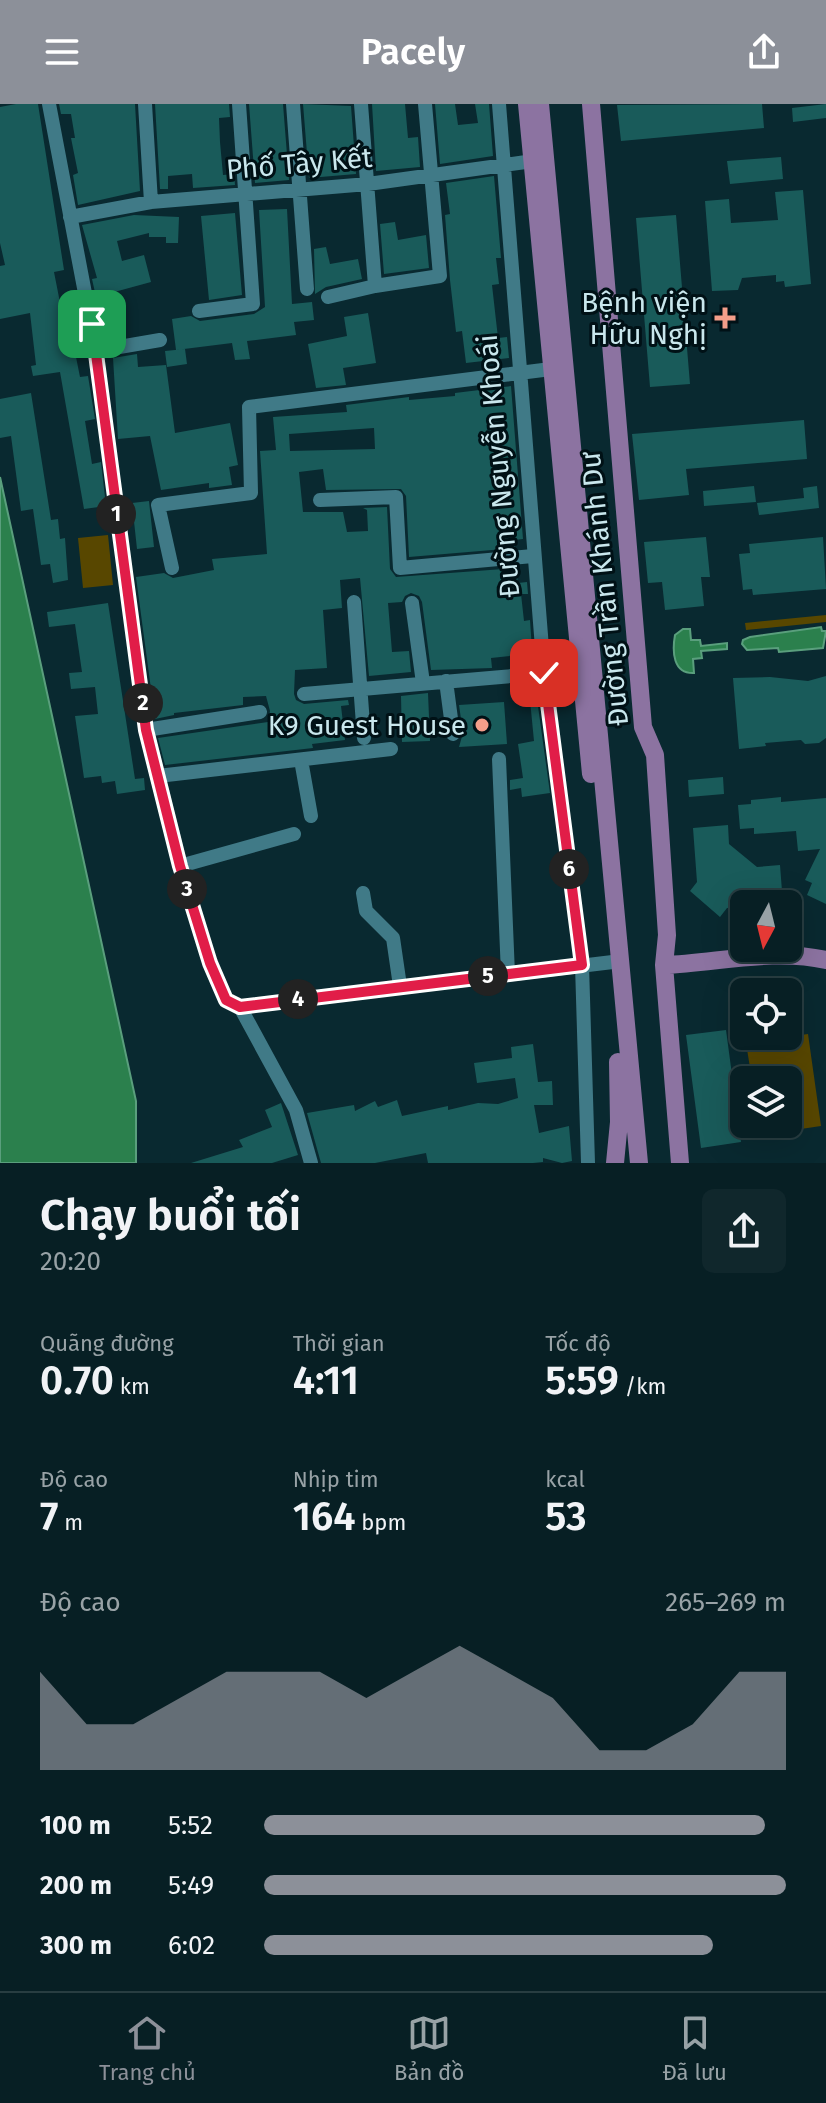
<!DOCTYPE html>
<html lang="vi">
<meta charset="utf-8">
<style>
body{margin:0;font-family:"Fira Sans",sans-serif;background:#10272c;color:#f1f3f6;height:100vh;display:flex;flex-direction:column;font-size:30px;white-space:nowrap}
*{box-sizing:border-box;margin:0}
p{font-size:26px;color:#98a2a6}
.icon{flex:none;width:44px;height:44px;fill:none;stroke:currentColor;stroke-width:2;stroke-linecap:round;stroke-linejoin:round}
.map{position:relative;height:1059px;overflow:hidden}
.sheet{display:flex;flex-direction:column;background:#071f24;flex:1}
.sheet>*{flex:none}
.needle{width:52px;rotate:187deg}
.fabs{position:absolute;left:730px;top:786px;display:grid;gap:16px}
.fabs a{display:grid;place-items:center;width:72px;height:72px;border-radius:12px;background:#071f24;box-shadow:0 8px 32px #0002,0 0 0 2px #283d41;font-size:40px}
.pin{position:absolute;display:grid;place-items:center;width:68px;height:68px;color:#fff;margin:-34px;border-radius:16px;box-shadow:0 4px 12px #0006}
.km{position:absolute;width:40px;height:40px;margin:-20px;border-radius:50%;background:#222;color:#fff;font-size:22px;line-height:40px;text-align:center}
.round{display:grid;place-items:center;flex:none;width:84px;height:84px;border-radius:12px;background:#10272c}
.summary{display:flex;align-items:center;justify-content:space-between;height:136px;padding:0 40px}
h1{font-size:44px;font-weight:600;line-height:60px}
.metrics{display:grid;grid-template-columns:repeat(3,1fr);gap:12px;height:136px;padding:8px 40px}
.metrics div{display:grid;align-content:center}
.metrics b{font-size:40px;font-weight:600}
.metrics small{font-size:22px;font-weight:400}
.metrics p{font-size:22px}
.chart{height:224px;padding:16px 40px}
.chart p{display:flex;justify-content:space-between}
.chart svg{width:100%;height:144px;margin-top:8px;fill:#8c9099;opacity:.7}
ul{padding:0 40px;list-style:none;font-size:26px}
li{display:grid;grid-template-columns:128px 96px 1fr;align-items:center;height:60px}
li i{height:20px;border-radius:10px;background:#8c9099}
header{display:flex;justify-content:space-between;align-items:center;height:104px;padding:0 40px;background:#8c9099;color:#fff;font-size:36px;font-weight:600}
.tab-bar{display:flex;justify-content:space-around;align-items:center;height:112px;border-top:2px solid #283d41;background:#071f24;font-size:22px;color:#98a2a6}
.tab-bar a{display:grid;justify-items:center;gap:4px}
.tab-bar .current{color:#8c9099}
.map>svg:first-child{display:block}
.green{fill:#584700}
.water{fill:#2b804d;stroke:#5a9f7d;stroke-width:2}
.building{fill:#195b5a;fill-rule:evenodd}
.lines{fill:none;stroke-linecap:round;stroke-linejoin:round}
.minor{stroke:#407a87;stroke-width:14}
.major{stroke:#8c73a1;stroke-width:18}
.route-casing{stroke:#fff;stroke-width:16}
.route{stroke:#e11d48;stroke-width:10}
.poi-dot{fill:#f49e8a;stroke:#001116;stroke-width:3}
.labels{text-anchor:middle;stroke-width:6;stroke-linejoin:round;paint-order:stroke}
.street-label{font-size:28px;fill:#c9e7ed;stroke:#001116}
.poi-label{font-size:28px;fill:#c9e7ed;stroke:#001116;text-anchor:end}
</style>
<header><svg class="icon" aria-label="menu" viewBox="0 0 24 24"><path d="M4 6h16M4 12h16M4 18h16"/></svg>Pacely<svg class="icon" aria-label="share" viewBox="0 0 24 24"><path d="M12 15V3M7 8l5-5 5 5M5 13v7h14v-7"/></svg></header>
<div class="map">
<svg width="826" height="1059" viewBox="0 0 826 1059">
<rect width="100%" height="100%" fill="#092930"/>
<path class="green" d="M108,431L113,481L83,484L78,434Z
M826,511V518L746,526L745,519Z
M808,930L821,1022L760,1031L759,1020H788V976H752L746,939Z"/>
<path class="water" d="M0,373L136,997V1059H0Z
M821,523L822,527H826L823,544L779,548L778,544L747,546L742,540L743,536L750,533Z
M683,525H690L691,536H700L701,542L727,539V545L701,547L702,554L693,555L694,569C673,570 672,548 675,531Z"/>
<path class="building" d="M16,0H38L64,166L54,168L66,229L71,228L80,273L88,272L95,315L85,317L92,360L101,358L106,402L84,405L60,268L33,272L31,262L36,261L30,209L0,215V162L5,161L0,139V3Z
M59,0H135L140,87L78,101L73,71L78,69L71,34H75L71,10H61Z
M155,0H229L230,13L219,14L220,38L223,71L234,70L235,81L193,84L192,70L168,72V85H160Z
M249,0H283L289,76L255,79Z
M303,0L351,2L356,70L309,74Z
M372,0H405L408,34L418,33L420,63L376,67Z
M435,0H455L458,21L478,19L475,0H489L493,52L440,60Z
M762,0L764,24L621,37L617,1Z
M826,0V14L793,18L792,4Z
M781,53L783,75L730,80L727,57Z
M494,72L501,154H496L499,180L492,181L498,234L507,233L509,254L466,259L462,227L456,228L450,176L445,111L450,110L446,79Z
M803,86L811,180L785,183L784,177L776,178V171L742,174L738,186L712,187L705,97L729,95L731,119L778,116L775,88Z
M287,105L292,200L312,198L314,216L294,218L296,231L247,237L250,255L235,256L232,239L176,246L172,215L191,212L200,217L254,210L265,203L259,106Z
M235,109L242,191L209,196L201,112Z
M134,111L179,113L178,139H166V133H149V129L117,137L122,157L144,151L151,178L96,193L92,175L97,174L82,121Z
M676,111L690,280L650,283L636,114Z
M395,118L398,136L426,131L429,164L384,170L380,120Z
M326,143L330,160L358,155L362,175L326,183L315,190L314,145Z
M368,209L376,259L343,264L346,281L316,284L308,240L347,232L344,213Z
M185,245L187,260L167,263L165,247Z
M137,250L138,263L166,261L175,329L230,319L238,361L229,363L232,381L209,384V379L161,386L150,332L118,335L113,254Z
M511,282L523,435L514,436L515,444L409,453L406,392L401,385L326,386L323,365L299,368L303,408H343L347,428L368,427L367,406L363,404L387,403L390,465L396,473L516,464L518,479L527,478L528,490H521L524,517L530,516L533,560L528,561L527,550L491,554L492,564L431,566L422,498L419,492L411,489L405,492L402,498L388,499L392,548L409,547L411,568L369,572L360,474L340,476L342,504L323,506L327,564L295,566L294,590L296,596L304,600L348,596L349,601L341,602L345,636L312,640L313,644L165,661L158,634L268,618L270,607L266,592L243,593V601L174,609V611L155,615L136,473L164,469L173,474L214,466L212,455L267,450L260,347L276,346L273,313L347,308L346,301L409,293V296L455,292V289ZM374,324L375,345L290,347L289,330Z
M31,289L51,416L58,415L60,435L65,434L68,476L53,479L50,460L41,461L33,405L21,407L11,332L0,334V295Z
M804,316L807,355L686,365L689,391L639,396L632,330Z
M754,382L756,398L704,402L703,387Z
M817,382L819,404L759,411L757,399L804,394L803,384Z
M149,397L154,443L137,445L132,399Z
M706,433L710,473H701L704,502L665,506L662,478L648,479L644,438Z
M823,433L826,485L753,491L752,485L743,486L739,450L750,449L749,440Z
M108,499L135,675L144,674L145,686L117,690L115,677L102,679L101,672L84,674L75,612L98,610L95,583L71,585L69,569L82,568L75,520L49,523L47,508Z
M826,572V634L819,639L805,640L801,636L765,639L766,642L739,645L733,574L770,573L808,577Z
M428,589L430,637L402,638L401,592Z
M537,595L550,689L522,693L521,684L510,686V676L523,674L518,640L534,637L530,596Z
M504,598L507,640L459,643L463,629L459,601Z
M723,673L724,690L689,693L688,676Z
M781,693V698L826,694V800L807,791L812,779L805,776L820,745L798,747L796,727L754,730V724L740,725L738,701L751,700V696Z
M728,721L729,740L757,763L780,761L783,800H744V803L727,804L720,813L690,787L697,778L693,724Z
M726,926L741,1038L701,1044L686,931Z
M533,940L538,978L552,977L553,1001H534L539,1029L569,1022L572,1057L562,1059L543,1054V1058L533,1059H428L426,1049L375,1059H321L307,1009L354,1001L355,1007L375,997L378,1003L397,996L402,1012L448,1002V1006L478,999L498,1000L518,994L515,974L477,979L474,959L512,954L511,943Z
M281,999L298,1051L272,1059H191L243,1043L239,1036L272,1023L265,1006Z"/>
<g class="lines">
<path class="minor" d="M49,0L96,247L146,626L180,762L210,859L226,896L240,903L296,1006L311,1059
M145,0L151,98
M293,0L307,185
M361,0L375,182L440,172L425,0
M499,0L544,569L582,861L588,1059
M70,113L151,98L368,80L533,57
M328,193L375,182
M199,207L253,200L239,0
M96,247L160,236
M320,396L396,393L400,464L533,452
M172,464L158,401L251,389L249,303L551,265
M354,498L364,634
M412,499L423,579
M446,577L453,630
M304,590L581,566
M146,626L260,608
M499,655L508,870
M301,656L311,712
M158,672L391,645
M180,762L294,730
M363,789L366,807L393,834L400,882
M240,903L621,857"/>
<path class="major" d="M527,0L591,670
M540,0L639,1059
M591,0L643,623L655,651L667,831L664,861L680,1059
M664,861C717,859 774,844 826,856
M615,1059L619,1018L618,958"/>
</g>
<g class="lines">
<defs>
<path id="route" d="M92,220L146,626L180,762L210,859L226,896L240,903L582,861L544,569"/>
</defs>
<use href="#route" class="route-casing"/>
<use href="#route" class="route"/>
</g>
<g class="poi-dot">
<path d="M721 202h8v8h8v8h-8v8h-8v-8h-8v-8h8z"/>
<circle cx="482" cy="621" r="8"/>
</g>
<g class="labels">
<g class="street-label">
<text transform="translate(299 59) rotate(-5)" y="10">Phố Tây Kết</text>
<text transform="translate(498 362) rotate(-95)" y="10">Đường Nguyễn Khoái</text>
<text transform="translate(604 485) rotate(-96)" y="10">Đường Trần Khánh Dư</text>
</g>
<g class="poi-label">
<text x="707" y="208">Bệnh viện<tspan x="707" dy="32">Hữu Nghị</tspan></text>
<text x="466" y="631">K9 Guest House</text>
</g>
</g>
</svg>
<div class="fabs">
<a><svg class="needle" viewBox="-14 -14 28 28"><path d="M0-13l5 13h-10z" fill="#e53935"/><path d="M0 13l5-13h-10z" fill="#98a2a6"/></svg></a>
<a><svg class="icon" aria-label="locate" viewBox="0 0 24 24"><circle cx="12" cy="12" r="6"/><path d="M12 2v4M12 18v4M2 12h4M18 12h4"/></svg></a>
<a><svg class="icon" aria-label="layers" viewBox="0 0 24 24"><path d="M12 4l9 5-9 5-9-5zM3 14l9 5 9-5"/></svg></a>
</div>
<div class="pin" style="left:92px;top:220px;background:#1e9e55"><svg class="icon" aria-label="arrive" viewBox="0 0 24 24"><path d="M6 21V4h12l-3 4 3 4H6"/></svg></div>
<div class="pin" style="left:544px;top:569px;background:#d93025"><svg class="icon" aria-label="check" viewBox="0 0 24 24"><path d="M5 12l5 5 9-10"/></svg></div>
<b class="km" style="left:116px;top:410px">1</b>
<b class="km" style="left:143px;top:599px">2</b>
<b class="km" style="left:187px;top:785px">3</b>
<b class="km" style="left:298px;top:895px">4</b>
<b class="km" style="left:488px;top:872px">5</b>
<b class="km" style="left:569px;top:765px">6</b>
</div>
<section class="sheet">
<div class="summary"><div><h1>Chạy buổi tối</h1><p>20:20</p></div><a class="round"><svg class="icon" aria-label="share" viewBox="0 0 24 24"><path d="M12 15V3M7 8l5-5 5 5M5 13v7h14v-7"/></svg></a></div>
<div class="metrics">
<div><p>Quãng đường</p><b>0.70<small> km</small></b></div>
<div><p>Thời gian</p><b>4:11</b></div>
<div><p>Tốc độ</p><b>5:59<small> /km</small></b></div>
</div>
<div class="metrics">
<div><p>Độ cao</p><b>7<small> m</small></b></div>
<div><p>Nhịp tim</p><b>164<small> bpm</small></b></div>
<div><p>kcal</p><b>53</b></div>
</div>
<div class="chart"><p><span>Độ cao</span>265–269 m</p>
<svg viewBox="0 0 160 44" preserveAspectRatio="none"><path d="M0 44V14L10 30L20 30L30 22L40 14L50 14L60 14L70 22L80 14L90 6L100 14L110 22L120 38L130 38L140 30L150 14L160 14V44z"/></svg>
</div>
<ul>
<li><b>100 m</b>5:52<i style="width:96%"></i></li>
<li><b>200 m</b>5:49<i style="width:100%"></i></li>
<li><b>300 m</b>6:02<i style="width:86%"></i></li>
</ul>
</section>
<nav class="tab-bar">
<a class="current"><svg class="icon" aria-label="home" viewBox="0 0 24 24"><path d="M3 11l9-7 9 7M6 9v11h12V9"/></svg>Trang chủ</a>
<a><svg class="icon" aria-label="map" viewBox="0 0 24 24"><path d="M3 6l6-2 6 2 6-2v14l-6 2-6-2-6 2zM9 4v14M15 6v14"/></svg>Bản đồ</a>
<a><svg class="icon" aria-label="saved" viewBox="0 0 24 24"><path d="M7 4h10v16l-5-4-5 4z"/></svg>Đã lưu</a>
</nav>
